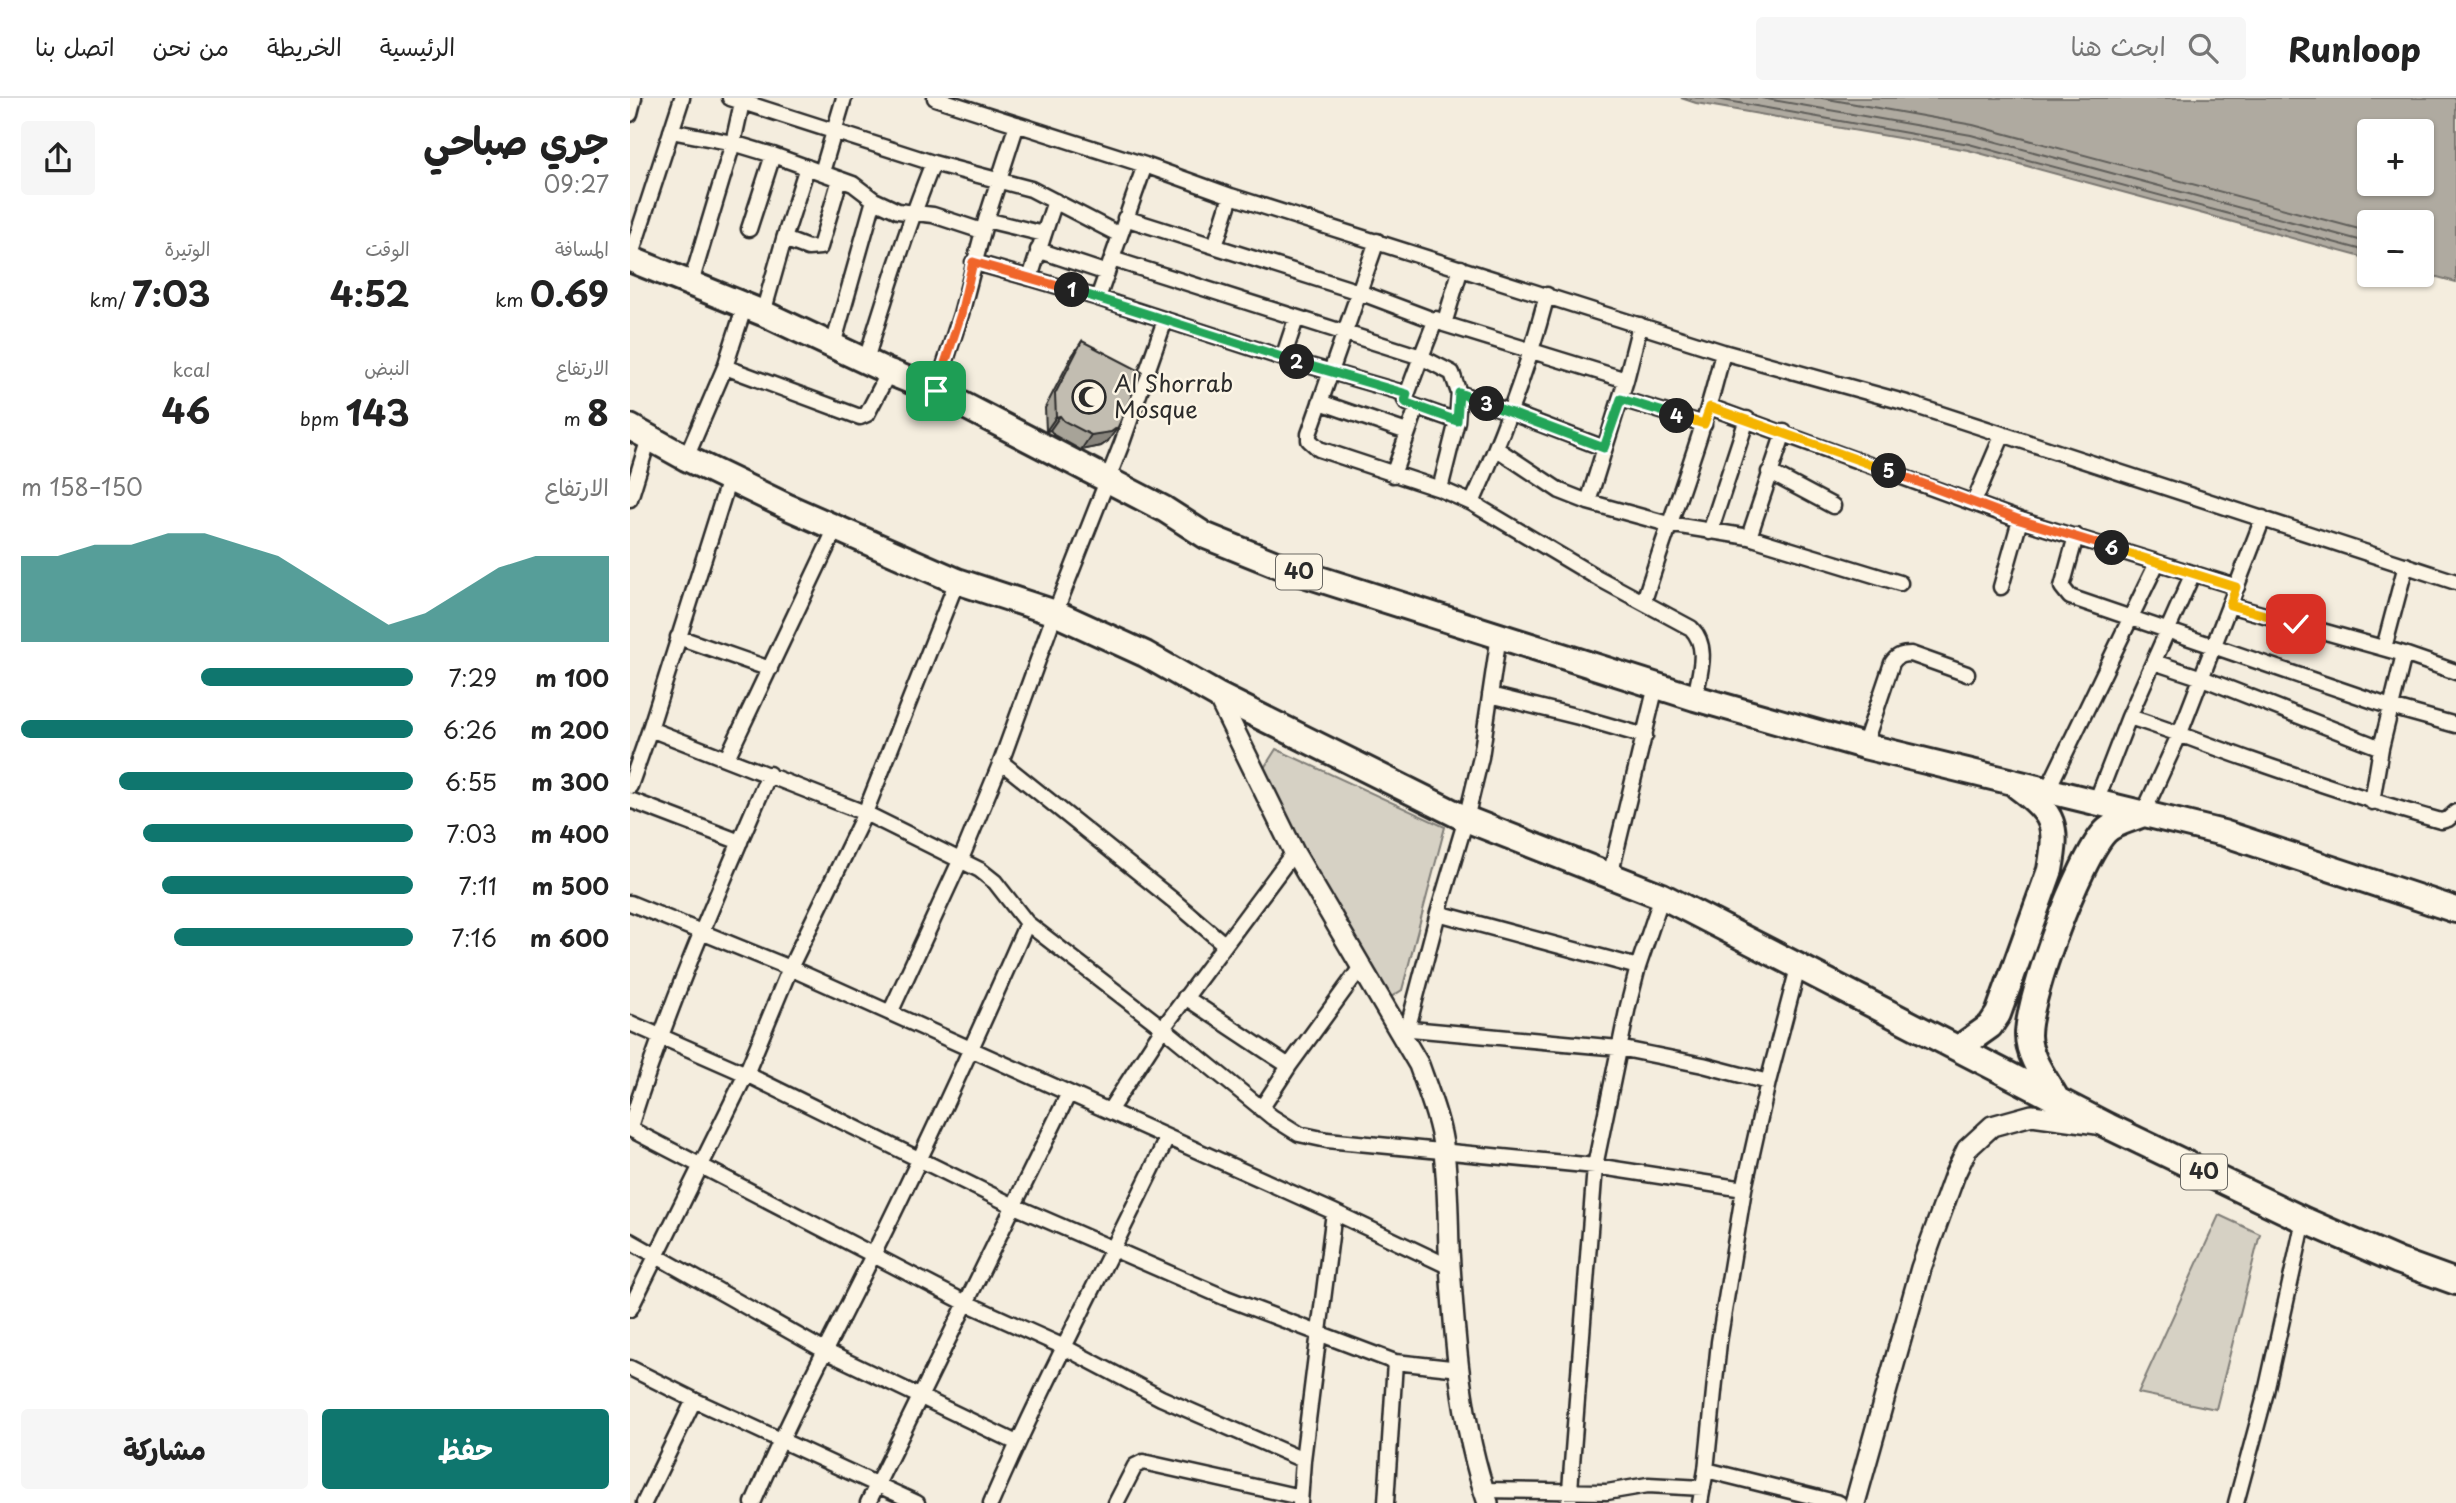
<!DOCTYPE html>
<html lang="ar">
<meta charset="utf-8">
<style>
body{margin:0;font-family:"Playpen Sans","Playpen Sans Arabic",sans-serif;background:#f6f6f6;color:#222;direction:rtl;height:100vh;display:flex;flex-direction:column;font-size:26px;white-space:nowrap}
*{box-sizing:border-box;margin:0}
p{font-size:23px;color:#767676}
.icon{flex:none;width:38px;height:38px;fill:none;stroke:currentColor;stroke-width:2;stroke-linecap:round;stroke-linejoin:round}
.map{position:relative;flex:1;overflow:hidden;direction:ltr}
.sheet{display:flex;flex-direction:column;background:#fff;width:630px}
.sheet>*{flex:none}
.controls{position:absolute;left:1727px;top:21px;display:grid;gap:14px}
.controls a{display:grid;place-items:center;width:77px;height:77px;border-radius:7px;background:#fff;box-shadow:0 2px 5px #0004;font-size:35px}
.pin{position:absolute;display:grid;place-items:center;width:60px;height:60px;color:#fff;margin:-30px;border-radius:14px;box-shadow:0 4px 10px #0006}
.km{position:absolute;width:35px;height:35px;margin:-18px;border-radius:50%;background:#222;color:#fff;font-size:19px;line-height:35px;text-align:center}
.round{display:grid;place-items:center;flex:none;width:74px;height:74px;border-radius:7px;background:#f6f6f6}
.head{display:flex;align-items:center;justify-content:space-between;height:119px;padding:0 21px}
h1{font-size:38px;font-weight:700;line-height:52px}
.metrics{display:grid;grid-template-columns:repeat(3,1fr);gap:10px;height:119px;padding:7px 21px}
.metrics div{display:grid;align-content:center}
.metrics b{font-size:35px;font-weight:700}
.metrics small{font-size:19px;font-weight:400}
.metrics p{font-size:19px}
.chart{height:196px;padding:14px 21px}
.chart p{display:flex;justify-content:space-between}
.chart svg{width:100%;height:126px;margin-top:7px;fill:#0f766e;opacity:.7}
.primary-button{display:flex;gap:14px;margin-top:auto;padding:14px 21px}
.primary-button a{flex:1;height:80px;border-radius:7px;background:#0f766e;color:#fff;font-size:28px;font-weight:700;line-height:80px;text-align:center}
.primary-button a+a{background:#f6f6f6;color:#222}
ul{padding:0 21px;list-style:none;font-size:23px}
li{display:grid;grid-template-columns:112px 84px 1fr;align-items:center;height:52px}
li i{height:18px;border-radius:9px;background:#0f766e}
header{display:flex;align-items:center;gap:42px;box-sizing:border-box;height:98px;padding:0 35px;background:#fff;border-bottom:2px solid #e0e0e0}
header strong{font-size:33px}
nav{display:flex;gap:38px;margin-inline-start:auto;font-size:24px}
.search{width:490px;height:63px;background:#f6f6f6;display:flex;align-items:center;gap:18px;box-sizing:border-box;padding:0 24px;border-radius:7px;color:#767676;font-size:26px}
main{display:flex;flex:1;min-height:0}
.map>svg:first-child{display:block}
.green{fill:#d6d1c4;stroke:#807e78;stroke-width:2}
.water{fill:#afaaa0;stroke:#7a7771;stroke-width:2;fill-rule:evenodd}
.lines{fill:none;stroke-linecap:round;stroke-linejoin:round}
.shore{stroke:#605e5a;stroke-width:2}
.minor-casing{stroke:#2b2b2b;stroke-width:19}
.tertiary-casing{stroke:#2b2b2b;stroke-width:24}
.trunk-casing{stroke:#2b2b2b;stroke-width:30}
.minor{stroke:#fcf5e5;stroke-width:14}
.tertiary{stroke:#fcf5e5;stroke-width:19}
.trunk{stroke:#fcf5e5;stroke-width:24}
.wall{fill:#a7a398;stroke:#2b2b2b;stroke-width:2}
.shaded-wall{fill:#88847c;stroke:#2b2b2b;stroke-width:2}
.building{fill:#c2bdb1;stroke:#2b2b2b;stroke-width:2}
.split-1-casing{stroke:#fff;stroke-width:14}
.split-2-casing{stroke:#fff;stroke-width:14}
.split-3-casing{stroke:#fff;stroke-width:14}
.split-4-casing{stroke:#fff;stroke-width:14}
.split-5-casing{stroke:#fff;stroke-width:14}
.split-6-casing{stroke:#fff;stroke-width:14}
.split-7-casing{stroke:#fff;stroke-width:14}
.split-1{stroke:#f0652b;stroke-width:9}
.split-2{stroke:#22a559;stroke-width:9}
.split-3{stroke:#22a559;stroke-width:9}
.split-4{stroke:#22a559;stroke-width:9}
.split-5{stroke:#f5b400;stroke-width:9}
.split-6{stroke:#f0652b;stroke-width:9}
.split-7{stroke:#f5b400;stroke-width:9}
.labels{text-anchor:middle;stroke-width:5;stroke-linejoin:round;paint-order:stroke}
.shield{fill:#fcf5e5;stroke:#6a6863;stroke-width:2}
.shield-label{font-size:21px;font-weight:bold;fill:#2b2b2b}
.poi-label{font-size:23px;fill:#2b2b2b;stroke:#fcf5e5;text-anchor:start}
</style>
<header>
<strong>Runloop</strong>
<div class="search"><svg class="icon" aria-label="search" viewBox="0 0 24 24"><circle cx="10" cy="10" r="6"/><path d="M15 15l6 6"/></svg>ابحث هنا</div>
<nav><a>الرئيسية</a><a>الخريطة</a><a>من نحن</a><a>اتصل بنا</a></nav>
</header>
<main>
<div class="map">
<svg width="1826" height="1405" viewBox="0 0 1826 1405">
<rect width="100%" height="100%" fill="#f4edde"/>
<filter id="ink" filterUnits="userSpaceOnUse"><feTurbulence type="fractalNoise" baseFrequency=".0143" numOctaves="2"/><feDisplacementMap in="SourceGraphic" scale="14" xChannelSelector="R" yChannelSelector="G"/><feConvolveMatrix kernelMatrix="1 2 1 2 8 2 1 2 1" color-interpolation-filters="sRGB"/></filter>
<g filter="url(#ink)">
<path class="green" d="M646,651L815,729L772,892L756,902L627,681Z
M1589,1117L1630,1136L1586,1311L1508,1295Z"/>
<path class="water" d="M1051,0H1826V184L1792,175V124H1740L1739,161L1338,52L1066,5ZM1740,33H1792V86H1740Z"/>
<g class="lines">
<path class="shore" d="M1081,0L1339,46L1740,154
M1131,0L1341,37L1740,145
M1192,0L1343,27L1740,134"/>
<defs>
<path id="minor" d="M100,0L303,65L401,91L490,137
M305,0L515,67L601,98L1093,254L1277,305L1826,484
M0,16L4,0
M41,33L103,45L143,57L223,86L244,102L268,113L303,117L352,133
M192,74L214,0
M495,120L729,194L814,226L996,282
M356,122L414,136L400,180L468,200L653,260L777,296
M119,131L143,57
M414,136L425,103
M154,141L178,150L190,149L210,81
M747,143L679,336V342L689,351L810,391L842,405L968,480L1061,530C1080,549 1069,576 1065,600
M585,148L601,98
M408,152L477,175
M0,160L52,0
M482,161L791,259L775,302L777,305L787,309L763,377
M343,164L400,180
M61,185L103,45L113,0
M468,200L515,67
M133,215L154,141L177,69
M806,221L791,259L822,275L829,295
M814,226L831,170
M203,247L244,102
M653,260L666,221
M236,262C256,196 277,129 303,65
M95,269L230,319L237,316L259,274
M306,293L331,216L356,122L387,26
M991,301L1074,326
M690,304L777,334
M787,309L827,323
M1080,309L1390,422L1607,489
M867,351L930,393L958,404L1038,426L1119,439L1270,485
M56,360L95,269L115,207
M1139,374L1203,408
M810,391L827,323L829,295L974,350
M0,401L19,340
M958,404L996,282L1010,227
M1344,404L1373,336
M842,405C873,337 898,270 917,197
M1080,434L1117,321
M1446,438L1432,489L1440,499L1761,609L1826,627
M1119,439L1154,334
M1371,489L1390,422
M1014,503C1040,420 1073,339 1093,254
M1599,507L1774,556L1826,574
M48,539L140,571
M1754,550L1776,467
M1524,564L1572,580L1751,650
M860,597L949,619L1015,638
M1499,619C1541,632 1580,648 1621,662C1684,684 1747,705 1811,723L1818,721L1826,714
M20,631L235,715L350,772L365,784L397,825L533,930L642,1019L669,1036L697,1042L965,1068L1114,1091
M1234,648L1262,565C1267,557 1273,556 1281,556L1337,576
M97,660L206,430
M371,664L544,803L594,846
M0,688L20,631L99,381
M1417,693L1527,465
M0,702L110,744
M1466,704L1499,619L1563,475
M1742,704L1751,650L1774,556
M1513,716L1550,635L1633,420
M980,778L1026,588
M0,805L160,870L704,1114L820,1169
M808,815L1008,869
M555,899L659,968
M260,915L331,761L371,664L425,515L492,345L535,222
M0,925L116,976L382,1107L596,1200L765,1264L830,1271
M778,929L808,815L836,721L851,659L869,537
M770,930L989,950L1073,967L1138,984
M631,1011L659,968L731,869
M479,1013L533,930L664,754
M0,1029C38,907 89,792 139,676
M0,1031L334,1204L434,1249L531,1300L673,1362
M0,1143L195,1253L387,1345
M0,1211L116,976L160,870L235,715L327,483
M0,1270L64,1302L287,1405
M1076,1372L1209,1405
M853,1392L977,1394L1018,1387L1073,1390
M14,1405L64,1302
M123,1405C159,1320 202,1240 243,1157C297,1048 348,937 397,825
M238,1405L439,995
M361,1405C415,1281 479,1162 537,1040
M486,1405L505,1368L513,1364L670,1399
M670,1405L673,1362L704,1114
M756,1405L765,1264
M939,1405L965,1068L998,908L1008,869L1032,798
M1070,1405L1076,1372L1089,1244L1114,1091L1138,984L1169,866
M1606,1405L1636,1294L1674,1122"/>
<path id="tertiary" d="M587,597L664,754L789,967C799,995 811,1025 814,1054C818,1086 818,1119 819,1151C824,1235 830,1325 858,1405
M1225,1405L1291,1170L1325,1076L1337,1051L1362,1028L1402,1017L1467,1026"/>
<path id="trunk" d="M0,161L133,215L259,274L306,293L534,411L576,438L658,471L1065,600L1234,648L1593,735L1826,812
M0,329L56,360L158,409L327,483L425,515L515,556L587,597L836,721L1032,798L1478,1028L1674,1122L1768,1163L1826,1184
M1329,950L1360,928L1368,916L1420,772C1428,728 1425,716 1388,689
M1426,1000C1416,982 1398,959 1398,937C1398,899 1449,762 1475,734C1483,725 1502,721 1513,716"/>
</defs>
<use href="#minor" class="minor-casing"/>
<use href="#tertiary" class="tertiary-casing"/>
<use href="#trunk" class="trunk-casing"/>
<use href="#minor" class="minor"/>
<use href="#tertiary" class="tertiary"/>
<use href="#trunk" class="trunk"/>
</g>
<path class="wall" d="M452,243L478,343L471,348L451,352L424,337L420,332L416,333L415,310L442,258Z"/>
<path class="shaded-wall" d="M430,318L420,332L416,333L426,319Z
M488,329L478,343L471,348L451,352L461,337Z"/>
<path class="building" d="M452,243L512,274L488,329L481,334L461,337L434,323L430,318L426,319L425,296Z"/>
</g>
<g class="lines" filter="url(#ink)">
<defs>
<path id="split-1" d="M306,293L331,216L343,164L442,192"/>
<path id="split-2" d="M442,192L667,264"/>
<path id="split-3" d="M667,264L777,296L775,303L777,305L827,323L829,295L857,306"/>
<path id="split-4" d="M857,306L974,350L991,301L1047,318"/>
<path id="split-5" d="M1047,318L1074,326L1080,309L1259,373"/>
<path id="split-6" d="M1259,373L1390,422L1482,450"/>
<path id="split-7" d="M1482,450L1606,489L1600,507L1666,526"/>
</defs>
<use href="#split-1" class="split-1-casing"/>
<use href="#split-2" class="split-2-casing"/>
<use href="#split-3" class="split-3-casing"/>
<use href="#split-4" class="split-4-casing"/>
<use href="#split-5" class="split-5-casing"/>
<use href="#split-6" class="split-6-casing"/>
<use href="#split-7" class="split-7-casing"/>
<use href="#split-1" class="split-1"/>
<use href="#split-2" class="split-2"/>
<use href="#split-3" class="split-3"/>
<use href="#split-4" class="split-4"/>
<use href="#split-5" class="split-5"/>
<use href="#split-6" class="split-6"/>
<use href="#split-7" class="split-7"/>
</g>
<defs>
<symbol id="mosque-ring" viewBox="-11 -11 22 22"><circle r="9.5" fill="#fcf5e5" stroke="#2b2b2b" stroke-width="1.5"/><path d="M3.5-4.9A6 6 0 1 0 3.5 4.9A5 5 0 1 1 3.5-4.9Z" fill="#2b2b2b"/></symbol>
</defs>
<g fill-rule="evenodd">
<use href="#mosque-ring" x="440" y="280" width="38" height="38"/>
</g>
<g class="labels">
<g class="shield">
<rect x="646" y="456.5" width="46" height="35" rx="5"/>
<rect x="1551" y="1056.5" width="46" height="35" rx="5"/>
</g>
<g class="shield-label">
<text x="669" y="481">40</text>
<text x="1574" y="1081">40</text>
</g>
<g class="poi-label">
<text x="484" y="294">Al Shorrab<tspan x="484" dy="26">Mosque</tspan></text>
</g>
</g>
</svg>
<div class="controls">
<a>+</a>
<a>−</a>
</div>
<div class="pin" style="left:306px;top:293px;background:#1e9e55"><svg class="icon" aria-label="arrive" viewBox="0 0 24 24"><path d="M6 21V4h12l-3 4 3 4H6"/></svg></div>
<div class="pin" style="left:1666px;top:526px;background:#d93025"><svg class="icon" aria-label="check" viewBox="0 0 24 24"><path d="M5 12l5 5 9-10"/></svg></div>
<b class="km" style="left:442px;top:192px">1</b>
<b class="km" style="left:667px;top:264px">2</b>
<b class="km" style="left:857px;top:306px">3</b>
<b class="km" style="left:1047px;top:318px">4</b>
<b class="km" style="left:1259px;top:373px">5</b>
<b class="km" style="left:1482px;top:450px">6</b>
</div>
<section class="sheet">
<div class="head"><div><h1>جري صباحي</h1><p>09:27</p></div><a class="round"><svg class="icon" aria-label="share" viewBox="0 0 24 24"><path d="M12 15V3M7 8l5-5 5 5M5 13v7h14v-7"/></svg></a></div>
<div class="metrics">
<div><p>المسافة</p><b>0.69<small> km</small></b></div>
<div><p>الوقت</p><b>4:52</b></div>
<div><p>الوتيرة</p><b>7:03<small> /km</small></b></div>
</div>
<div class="metrics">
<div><p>الارتفاع</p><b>8<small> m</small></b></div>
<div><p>النبض</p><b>143<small> bpm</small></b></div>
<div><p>kcal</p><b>46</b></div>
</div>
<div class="chart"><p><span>الارتفاع</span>150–158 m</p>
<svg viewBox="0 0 160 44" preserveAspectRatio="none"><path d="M0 44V14L10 14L20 10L30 10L40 6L50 6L60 10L70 14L80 22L90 30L100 38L110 34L120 26L130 18L140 14L150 14L160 14V44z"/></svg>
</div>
<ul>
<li><b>100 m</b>7:29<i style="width:54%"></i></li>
<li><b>200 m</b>6:26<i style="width:100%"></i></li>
<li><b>300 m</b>6:55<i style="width:75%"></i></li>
<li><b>400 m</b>7:03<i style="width:69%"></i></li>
<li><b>500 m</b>7:11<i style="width:64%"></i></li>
<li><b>600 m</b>7:16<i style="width:61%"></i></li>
</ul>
<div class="primary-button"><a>حفظ</a><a>مشاركة</a></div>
</section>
</main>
